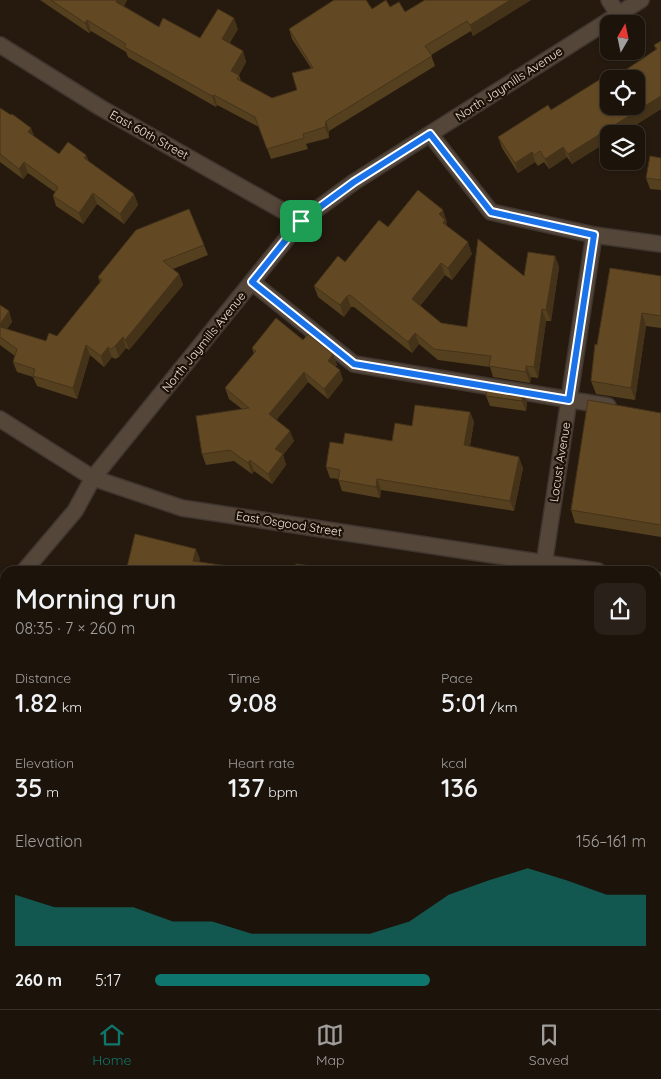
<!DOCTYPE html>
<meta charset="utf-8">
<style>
body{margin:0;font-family:Quicksand,sans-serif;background:#292119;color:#f1f3f6;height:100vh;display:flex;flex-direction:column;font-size:19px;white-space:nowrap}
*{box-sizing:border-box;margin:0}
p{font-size:16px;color:#a09e9d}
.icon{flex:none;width:28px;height:28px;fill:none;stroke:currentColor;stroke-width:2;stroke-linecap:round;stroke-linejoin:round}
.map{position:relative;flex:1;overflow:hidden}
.side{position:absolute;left:0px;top:566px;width:661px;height:444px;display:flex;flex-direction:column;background:#1c140b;border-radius:15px 15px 0 0;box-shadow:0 1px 4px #0004,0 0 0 1px #3a332c}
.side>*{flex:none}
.needle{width:32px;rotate:9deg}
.buttons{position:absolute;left:600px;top:15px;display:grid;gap:10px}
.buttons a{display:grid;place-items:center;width:45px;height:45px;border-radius:10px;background:#1c140b;box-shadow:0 1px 4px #0004,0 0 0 1px #3a332c;font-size:25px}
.pin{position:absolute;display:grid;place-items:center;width:42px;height:42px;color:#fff;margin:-21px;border-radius:10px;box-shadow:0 2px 8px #0006}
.round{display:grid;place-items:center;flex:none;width:52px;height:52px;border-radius:10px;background:#292119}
.summary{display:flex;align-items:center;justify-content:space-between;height:85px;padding:0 15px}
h1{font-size:28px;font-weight:600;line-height:38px}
.figures{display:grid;grid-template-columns:repeat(3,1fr);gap:8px;height:85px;padding:5px 15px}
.figures div{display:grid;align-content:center}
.figures b{font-size:25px;font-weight:600}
.figures small{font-size:14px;font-weight:400}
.figures p{font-size:14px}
.chart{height:140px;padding:10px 15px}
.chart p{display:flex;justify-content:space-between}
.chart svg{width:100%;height:90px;margin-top:5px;fill:#0f766e;opacity:.7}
ul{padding:0 15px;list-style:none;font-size:16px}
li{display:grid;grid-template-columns:80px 60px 1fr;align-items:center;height:38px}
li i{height:12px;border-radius:6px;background:#0f766e}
.menu{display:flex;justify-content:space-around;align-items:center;height:70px;border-top:1px solid #3a332c;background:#1c140b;font-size:14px;color:#a09e9d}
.menu a{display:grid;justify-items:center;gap:2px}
.menu .active{color:#0f766e}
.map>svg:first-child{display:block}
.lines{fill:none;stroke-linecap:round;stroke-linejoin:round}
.minor-casing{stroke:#403630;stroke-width:18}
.minor{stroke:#55463a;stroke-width:15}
.wall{fill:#543f1f}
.shaded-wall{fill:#453319}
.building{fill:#624924;stroke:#453319;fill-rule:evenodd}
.route-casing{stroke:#fff;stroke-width:10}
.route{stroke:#1a73e8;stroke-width:6}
.labels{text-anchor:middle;stroke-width:4.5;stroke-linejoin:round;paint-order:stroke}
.street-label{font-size:12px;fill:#ece3db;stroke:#1d1106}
</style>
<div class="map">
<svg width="661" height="1009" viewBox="0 0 661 1009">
<rect width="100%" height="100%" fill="#261a0f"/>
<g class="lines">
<defs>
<path id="minor" d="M609,0L618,14
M0,45L101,108L301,221
M430,134L491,212L594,235L661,244
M253,283L354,364L608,406
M0,419L93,478L182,508L598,571
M24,571L75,511L93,478L301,221L354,182L641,0
M543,571L594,235
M656,580L661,581
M0,600L5,594
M0,819L5,820
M656,921H661
M0,987L5,988
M113,1005L138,1009
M476,1009V1005"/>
</defs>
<use href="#minor" class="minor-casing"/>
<use href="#minor" class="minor"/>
</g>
<path class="wall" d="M40,0H127L124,6L159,27L200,38L238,29L229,43L243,51L246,62L239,75L241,81L272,98L297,90L311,68L292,39L289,29L372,9L390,7L405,12L425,0H531L473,36L471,31L431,55L435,66L329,131V138L306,144L308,149L271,159L259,127L217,105L216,107L128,57L126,52L91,31L89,33Z
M661,41V109L621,134H609L572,164L567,157L549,169L544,162L538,166L535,162L518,173L502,148L498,137L618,75L656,50L654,45Z
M0,108L34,137L59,154L86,155L89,162L134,194L138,205L124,224L97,204L83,224L56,206L53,196L55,192L28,173L23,179L0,162Z
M661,158V190L650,189L646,178Z
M447,222L446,223L447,226L472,254L452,280L445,275L420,306L441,323L467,327L524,276L555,256L559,267L551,321H546L538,378L531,377L530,383L493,377L490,367L438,360L419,344L412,353L354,307H351L344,317L318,297L314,286L388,227Z
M204,245L208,255L173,269L179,274L183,285L129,350L126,348L119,357L115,359L112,357L104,367L90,355L77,399L37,386L33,377L17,372L13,362L15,356L0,345V305L9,311L12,322L7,329L46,341L57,336L100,282L98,277Z
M661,276V328L646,326L635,400L596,394L591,381L597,345Z
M303,340L333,354L337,365L335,367L343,380L328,399L308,382L276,420L294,441L283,455L286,465L272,484L254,471L252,474L234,461L206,465L202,454L242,409L229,399L225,388L254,354L252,348Z
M486,396L527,402L526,411L490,406Z
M470,412L474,422L470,446L523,468L514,511L381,490L380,498L342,491L338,479L330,478L326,467L343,444L392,441L412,426Z
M661,413V537L575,523L571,510Z
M656,612L661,613V695L656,694Z
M5,650V776L0,777V704H1L0,703V656Z
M656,746L661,747V871H656Z
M0,849H5V949L0,948Z
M661,961V1009H497Z"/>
<path class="shaded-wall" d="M117,0H127L120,12L116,2Z
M510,0H531L473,36L470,25Z
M234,18L238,29L226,50L222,39Z
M87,20L91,31L89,33L85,23Z
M243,51L246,62L235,81L231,71Z
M214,95L217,105L216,107L212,96Z
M661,96V109L621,134H609V141L572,164L568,154Z
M326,121L329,131V138L325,127Z
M31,128L35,138L28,132Z
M563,147L567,157L549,169L545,159Z
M532,152L535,162L518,173L515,163Z
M86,155L90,165L84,158Z
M24,162L28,173L23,179L19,169Z
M93,193L97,204L83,224L79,213Z
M134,194L138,205L124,224L120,214Z
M443,210L447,222L446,223L449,231L444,225L439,214Z
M468,242L472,254L452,280L448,268Z
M555,256L559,267L551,321L546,310Z
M441,263L445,275L416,310L412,299Z
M179,274L183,285L129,350L125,340Z
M347,296L351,307L344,317L340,305Z
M542,309L546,321L538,378L534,367Z
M9,311L12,322L2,336L0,331V324Z
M642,313L646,326L635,400L631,388Z
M415,333L419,344L412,353L408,342Z
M123,337L126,348L119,357L115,346Z
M86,345L90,355L77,399L73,388Z
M108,347L112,357L104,367L101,356Z
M333,354L337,365L332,371L328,361Z
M526,366L531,377L530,383L526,372Z
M340,370L343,380L328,399L324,389Z
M304,372L308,382L273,424L269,414Z
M523,391L527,402L526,411L522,401Z
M470,412L474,422L468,455L464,445Z
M290,431L294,441L283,455L286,465L272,484L268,474L275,449Z
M519,457L523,468L514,511L510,501Z
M250,460L254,471L252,474L248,463Z
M377,479L381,490L380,498L376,487Z
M196,549L200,559L197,571L193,561Z
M181,1005H188V1009H180Z
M418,1005H426L425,1009H417Z"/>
<path class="building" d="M51,0H117L116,2L159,27L163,18L200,38L218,9L234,18L222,39L243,51L231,71L239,75L237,79L272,98L297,90L292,73L313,68L289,29L334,0H366L372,9L386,0L390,7L399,2L405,12L425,0H510L470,25L467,21L425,46L432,56L326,121L325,127L303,134L304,138L267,149L255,117L214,95L212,96L124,47L126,44L87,20L85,23Z
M661,41V96L568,154L563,147L545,159L540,151L534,155L532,152L515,163L498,137L548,105L551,110L615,70L618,75L657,49L654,45ZM609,79H636V106H609Z
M0,108L11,115L12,114L31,128L28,132L59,154L68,142L86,155L84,158L134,194L120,214L93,193L79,213L53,196L58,187L24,162L19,169L0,154Z
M650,156L661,158V180L646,178Z
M418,190L443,210L439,214L445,220L443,223L468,242L448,268L441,263L412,299L441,323L467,327L478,239L524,276L528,252L555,256L546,310L542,309L534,367L526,366V372L489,366L491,356L434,349L415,333L408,342L350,295L347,296L340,305L314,286L338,256L345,262L379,220L388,227Z
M189,209L204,245L163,261L179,274L125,340L123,337L115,346L111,349L108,347L101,356L86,345L73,388L33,376L35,369L13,362L17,349L0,337V327L46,341L49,333L57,336L102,280L98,277L136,230Z
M610,268L661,276V316L642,313L631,388L591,381L595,344L597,345Z
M0,305L9,311L0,324Z
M276,318L303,340L308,334L333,354L328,361L340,370L324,389L304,372L269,414L290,431L275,449L283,454L268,474L250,460L248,463L230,450L202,454L196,416L249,408L225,388L256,351L252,348Z
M487,385L523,391L522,401L486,396Z
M588,400L661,413V525L571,510Z
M415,405L470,412L464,445L519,457L510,501L377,479L376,487L338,480L340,470L326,467L330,442L343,444L345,433L392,441L395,423L412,426Z
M135,534L196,549L193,561L263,571H126Z
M296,564L348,571H287V568L295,569Z
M374,569L390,571H374Z
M656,612L661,613V683H656Z
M5,650V700L0,696V656Z
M0,704H5V765L0,766Z
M656,746L661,747V860L656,859Z
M0,849H5V935H0Z
M656,961H661V1009H584L567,1006V1009H497L498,1005H656Z
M0,993H5V1005H62V1009H0Z
M133,1005H181L180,1009H132Z
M264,1005H418L417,1009H264Z"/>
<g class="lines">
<defs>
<path id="route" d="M430,134L491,212L594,235L569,400L354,364L252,282L301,221L354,182Z"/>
</defs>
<use href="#route" class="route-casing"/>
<use href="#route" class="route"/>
</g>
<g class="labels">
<g class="street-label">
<text transform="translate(509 84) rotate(-33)" y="4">North Jaymills Avenue</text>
<text transform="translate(149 135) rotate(29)" y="4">East 60th Street</text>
<text transform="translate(204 342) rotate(-51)" y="4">North Jaymills Avenue</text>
<text transform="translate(560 462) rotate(-81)" y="4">Locust Avenue</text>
<text transform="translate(289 524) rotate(9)" y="4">East Osgood Street</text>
</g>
</g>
</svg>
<div class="buttons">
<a><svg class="needle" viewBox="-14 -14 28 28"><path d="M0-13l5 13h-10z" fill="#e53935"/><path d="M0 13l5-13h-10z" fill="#a09e9d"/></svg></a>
<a><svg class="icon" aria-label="locate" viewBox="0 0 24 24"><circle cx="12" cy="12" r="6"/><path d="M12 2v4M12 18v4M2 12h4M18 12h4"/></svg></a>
<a><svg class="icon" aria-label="layers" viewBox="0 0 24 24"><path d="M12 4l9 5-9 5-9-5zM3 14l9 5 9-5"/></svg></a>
</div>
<div class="pin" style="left:301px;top:221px;background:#1e9e55"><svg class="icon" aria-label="arrive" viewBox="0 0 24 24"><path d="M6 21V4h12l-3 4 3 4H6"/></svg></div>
<section class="side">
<div class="summary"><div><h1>Morning run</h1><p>08:35 · 7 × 260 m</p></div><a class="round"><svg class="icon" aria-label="share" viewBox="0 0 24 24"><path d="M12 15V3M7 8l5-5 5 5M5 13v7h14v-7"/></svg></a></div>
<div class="figures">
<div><p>Distance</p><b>1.82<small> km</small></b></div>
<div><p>Time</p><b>9:08</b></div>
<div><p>Pace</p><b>5:01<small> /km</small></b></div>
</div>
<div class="figures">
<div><p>Elevation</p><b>35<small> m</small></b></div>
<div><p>Heart rate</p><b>137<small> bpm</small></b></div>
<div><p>kcal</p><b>136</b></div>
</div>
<div class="chart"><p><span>Elevation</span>156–161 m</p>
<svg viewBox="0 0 160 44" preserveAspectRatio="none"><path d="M0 44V19L10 25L20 25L30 25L40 32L50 32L60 38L70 38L80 38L90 38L100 32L110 19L120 12L130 6L140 12L150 19L160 19V44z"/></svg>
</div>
<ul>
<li><b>260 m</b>5:17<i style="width:56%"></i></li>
</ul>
</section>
</div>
<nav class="menu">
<a class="active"><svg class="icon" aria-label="home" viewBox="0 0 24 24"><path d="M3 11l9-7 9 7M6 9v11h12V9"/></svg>Home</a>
<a><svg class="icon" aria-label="map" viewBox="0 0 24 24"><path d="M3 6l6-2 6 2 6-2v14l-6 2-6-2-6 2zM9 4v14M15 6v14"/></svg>Map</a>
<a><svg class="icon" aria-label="saved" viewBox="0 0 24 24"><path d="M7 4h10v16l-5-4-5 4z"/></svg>Saved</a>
</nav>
